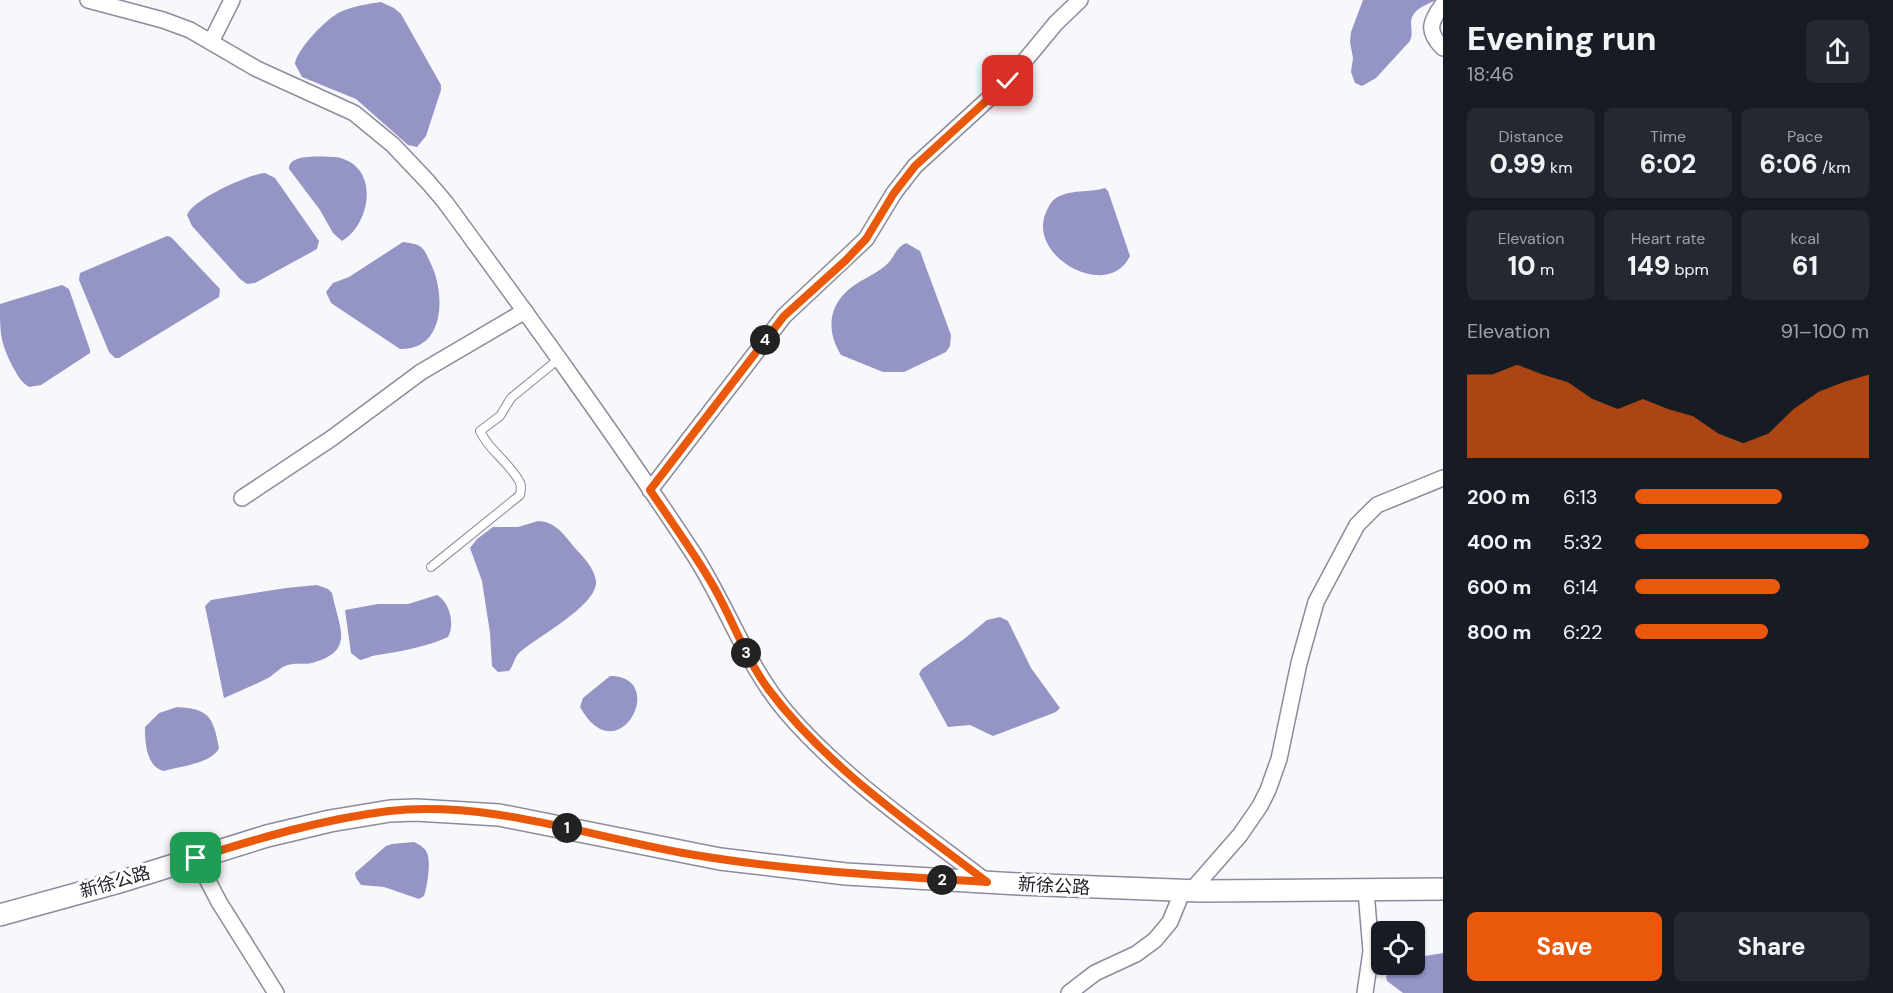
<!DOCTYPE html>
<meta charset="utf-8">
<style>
body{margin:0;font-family:"DM Sans","Noto Sans SC",sans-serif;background:#242831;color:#f1f3f6;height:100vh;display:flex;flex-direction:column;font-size:22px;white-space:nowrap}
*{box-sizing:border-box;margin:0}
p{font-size:20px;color:#9ea1a6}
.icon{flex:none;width:33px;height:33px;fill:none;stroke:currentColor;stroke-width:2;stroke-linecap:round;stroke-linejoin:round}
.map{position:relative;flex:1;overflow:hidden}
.details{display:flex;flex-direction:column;background:#171b24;width:450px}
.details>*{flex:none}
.buttons{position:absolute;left:1371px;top:921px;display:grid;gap:12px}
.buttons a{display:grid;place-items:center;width:54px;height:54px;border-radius:9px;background:#171b24;box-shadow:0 2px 4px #0004;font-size:30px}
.pin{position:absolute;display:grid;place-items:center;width:51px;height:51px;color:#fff;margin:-26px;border-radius:12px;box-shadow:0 3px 9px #0006}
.km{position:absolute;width:30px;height:30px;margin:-15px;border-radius:50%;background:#222;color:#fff;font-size:16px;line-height:30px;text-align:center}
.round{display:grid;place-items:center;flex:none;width:63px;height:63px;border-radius:9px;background:#242831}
.head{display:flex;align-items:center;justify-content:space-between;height:102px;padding:0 24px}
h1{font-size:33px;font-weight:800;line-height:45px}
.stats{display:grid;grid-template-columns:repeat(3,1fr);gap:9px;height:102px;padding:6px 24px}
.stats div{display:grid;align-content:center;border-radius:9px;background:#242831;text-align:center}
.stats b{font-size:26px;font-weight:800}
.stats small{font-size:16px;font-weight:400}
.stats p{font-size:16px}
.chart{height:168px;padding:12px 24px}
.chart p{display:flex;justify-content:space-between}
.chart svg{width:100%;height:108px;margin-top:6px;fill:#ea580c;opacity:.7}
.button{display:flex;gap:12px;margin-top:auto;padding:12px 24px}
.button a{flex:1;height:69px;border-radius:9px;background:#ea580c;color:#fff;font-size:24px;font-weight:800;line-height:69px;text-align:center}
.button a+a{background:#242831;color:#f1f3f6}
ul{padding:0 24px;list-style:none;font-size:20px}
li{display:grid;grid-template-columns:96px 72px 1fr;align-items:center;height:45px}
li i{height:15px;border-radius:8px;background:#ea580c}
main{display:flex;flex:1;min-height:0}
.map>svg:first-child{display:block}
.water{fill:#9495c5}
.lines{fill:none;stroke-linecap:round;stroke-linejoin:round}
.service-casing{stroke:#8a8b9e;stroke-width:10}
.minor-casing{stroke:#8a8b9e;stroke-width:18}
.secondary-casing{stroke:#8a8b9e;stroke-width:24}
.service{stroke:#fff;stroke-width:8}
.minor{stroke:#fff;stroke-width:15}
.secondary{stroke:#fff;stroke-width:21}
.route-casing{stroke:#fff;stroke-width:12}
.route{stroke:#ea580c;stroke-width:8}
.labels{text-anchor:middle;stroke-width:6;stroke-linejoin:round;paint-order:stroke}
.street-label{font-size:18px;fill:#23232b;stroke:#fff}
</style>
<main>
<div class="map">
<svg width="1443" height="993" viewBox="0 0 1443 993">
<rect width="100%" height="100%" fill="#f7f8fc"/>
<path class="water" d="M1363,0H1436C1425,6 1413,8 1411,22C1411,29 1413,34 1410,41L1376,78L1362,86L1355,83L1351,72L1353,58L1350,42L1351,32Z
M381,2L394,8L401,14L441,85V90L426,136L417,147L408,145L356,99L302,77L295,64C296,50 327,18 340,12C353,6 368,4 381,2Z
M336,157C381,165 371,224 342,241L333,233L320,210L289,169C288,153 324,157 336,157Z
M265,173L275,178L319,241L317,249L255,283L247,284L240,279L192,226L187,215C192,200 249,174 265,173Z
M1105,188L1108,191L1130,256C1109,300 1033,260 1044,218C1046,211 1050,202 1056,198C1070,189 1089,193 1105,188Z
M167,236L171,237L220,289L219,297L119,358H115L109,352L79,280L80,273Z
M403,242C409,243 416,243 421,247C426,251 428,258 431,264C445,293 446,350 400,349L331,303L326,292L333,283L349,277Z
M906,243L920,251L951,335L950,346L946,352L904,372H883L841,355C828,334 827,310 846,292C857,281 873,276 885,266C894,259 895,248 906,243Z
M62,285L69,289L90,350V353L41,385L29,387C22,383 18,376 14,369C0,342 0,335 0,304Z
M538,521C554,521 565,535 574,547C583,557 594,567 596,581C598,605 537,637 520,652C514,657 514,665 509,671L498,672L492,666L490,633L482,581L470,548L477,539L493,527H518Z
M317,585L328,589L332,593C339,628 356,651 312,663C303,665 294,662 285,666C278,669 273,676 266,679C252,686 238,692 224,698L205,606L211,600L286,588Z
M437,595C450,602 455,625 448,637C426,647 402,651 378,655C372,655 366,659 360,660L351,653L345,610L378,604H408Z
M1000,617L1008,621L1031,668L1060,708L1056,712L993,736L970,725L948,727L919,674L922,669L964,639L987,620Z
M610,676C670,676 618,776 580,707L583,698Z
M177,707C209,709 213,716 219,748C213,763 178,767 163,771C146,766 145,742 145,727L159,713Z
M414,842C418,844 424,847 426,851C432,859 427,887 424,896L419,899L384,887L361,885L356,878L355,873L386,846L392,844Z
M1443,953V993H1403L1387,981L1386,976L1408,965L1414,964L1415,961L1425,956Z"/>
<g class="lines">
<defs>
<path id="service" d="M431,567L520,495C521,490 522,485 519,481C509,462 489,451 480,431L500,416L511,398L560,358"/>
<path id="minor" d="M88,0L163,20L190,30L257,69L354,113L393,145L428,182L445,202C530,318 614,433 693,553C727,605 746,665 787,713C844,779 918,829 987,882
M1443,4C1430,22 1426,31 1443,48
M211,42L232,0
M650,490L784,316L866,239L894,193L915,166L1008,81L1056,23L1080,0
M242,498L332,438L421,372L525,311
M196,858L219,902L276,993
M1191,891L1240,835L1260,806L1268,790L1279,759L1299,663L1316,602L1357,525L1377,505L1443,478
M1069,993L1095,973L1136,954L1155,940L1170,922L1183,890
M1365,993L1371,951L1366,891"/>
<path id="secondary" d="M0,915L116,883L267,836L330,821L390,811L416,810L499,815L720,859L846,874L1019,884L1200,891L1443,889"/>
</defs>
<use href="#service" class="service-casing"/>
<use href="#minor" class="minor-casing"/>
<use href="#secondary" class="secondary-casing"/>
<use href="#service" class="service"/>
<use href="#minor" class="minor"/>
<use href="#secondary" class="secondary"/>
</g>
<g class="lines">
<defs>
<path id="route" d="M196,858C259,838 324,819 389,811C490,800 591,837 689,854C788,871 886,876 987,882C910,823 828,768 769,690C746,659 734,623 715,589C696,555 672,523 650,490L784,316L845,261L866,239L894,193L915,166L1008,81"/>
</defs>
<use href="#route" class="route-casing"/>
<use href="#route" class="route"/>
</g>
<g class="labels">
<g class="street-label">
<text transform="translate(115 882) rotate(-16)" y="6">新徐公路</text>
<text transform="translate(1054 886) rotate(3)" y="6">新徐公路</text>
</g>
</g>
</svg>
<div class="buttons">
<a><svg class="icon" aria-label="locate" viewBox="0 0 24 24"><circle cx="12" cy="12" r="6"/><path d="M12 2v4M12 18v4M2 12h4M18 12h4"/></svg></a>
</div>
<div class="pin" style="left:196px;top:858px;background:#1e9e55"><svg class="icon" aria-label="arrive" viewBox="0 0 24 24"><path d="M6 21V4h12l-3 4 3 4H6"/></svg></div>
<div class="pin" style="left:1008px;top:81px;background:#d93025"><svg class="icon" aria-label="check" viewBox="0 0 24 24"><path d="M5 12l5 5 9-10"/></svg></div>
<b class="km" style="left:567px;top:828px">1</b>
<b class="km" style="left:942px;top:880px">2</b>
<b class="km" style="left:746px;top:653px">3</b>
<b class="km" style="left:765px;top:340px">4</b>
</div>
<section class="details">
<div class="head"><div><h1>Evening run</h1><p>18:46</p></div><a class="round"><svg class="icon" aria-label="share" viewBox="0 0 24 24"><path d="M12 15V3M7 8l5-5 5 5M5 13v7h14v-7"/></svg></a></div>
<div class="stats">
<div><p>Distance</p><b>0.99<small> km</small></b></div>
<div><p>Time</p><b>6:02</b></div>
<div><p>Pace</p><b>6:06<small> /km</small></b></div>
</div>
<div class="stats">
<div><p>Elevation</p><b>10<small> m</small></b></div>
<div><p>Heart rate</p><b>149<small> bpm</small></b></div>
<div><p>kcal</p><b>61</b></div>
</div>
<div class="chart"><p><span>Elevation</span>91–100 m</p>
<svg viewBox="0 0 160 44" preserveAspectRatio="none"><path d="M0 44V10L10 10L20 6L30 10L40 13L50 20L60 24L70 20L80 24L90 27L100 34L110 38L120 34L130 24L140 17L150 13L160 10V44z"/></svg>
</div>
<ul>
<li><b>200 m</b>6:13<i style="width:63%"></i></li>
<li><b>400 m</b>5:32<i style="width:100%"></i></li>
<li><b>600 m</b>6:14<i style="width:62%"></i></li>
<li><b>800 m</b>6:22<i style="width:57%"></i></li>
</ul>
<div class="button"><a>Save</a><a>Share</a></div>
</section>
</main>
